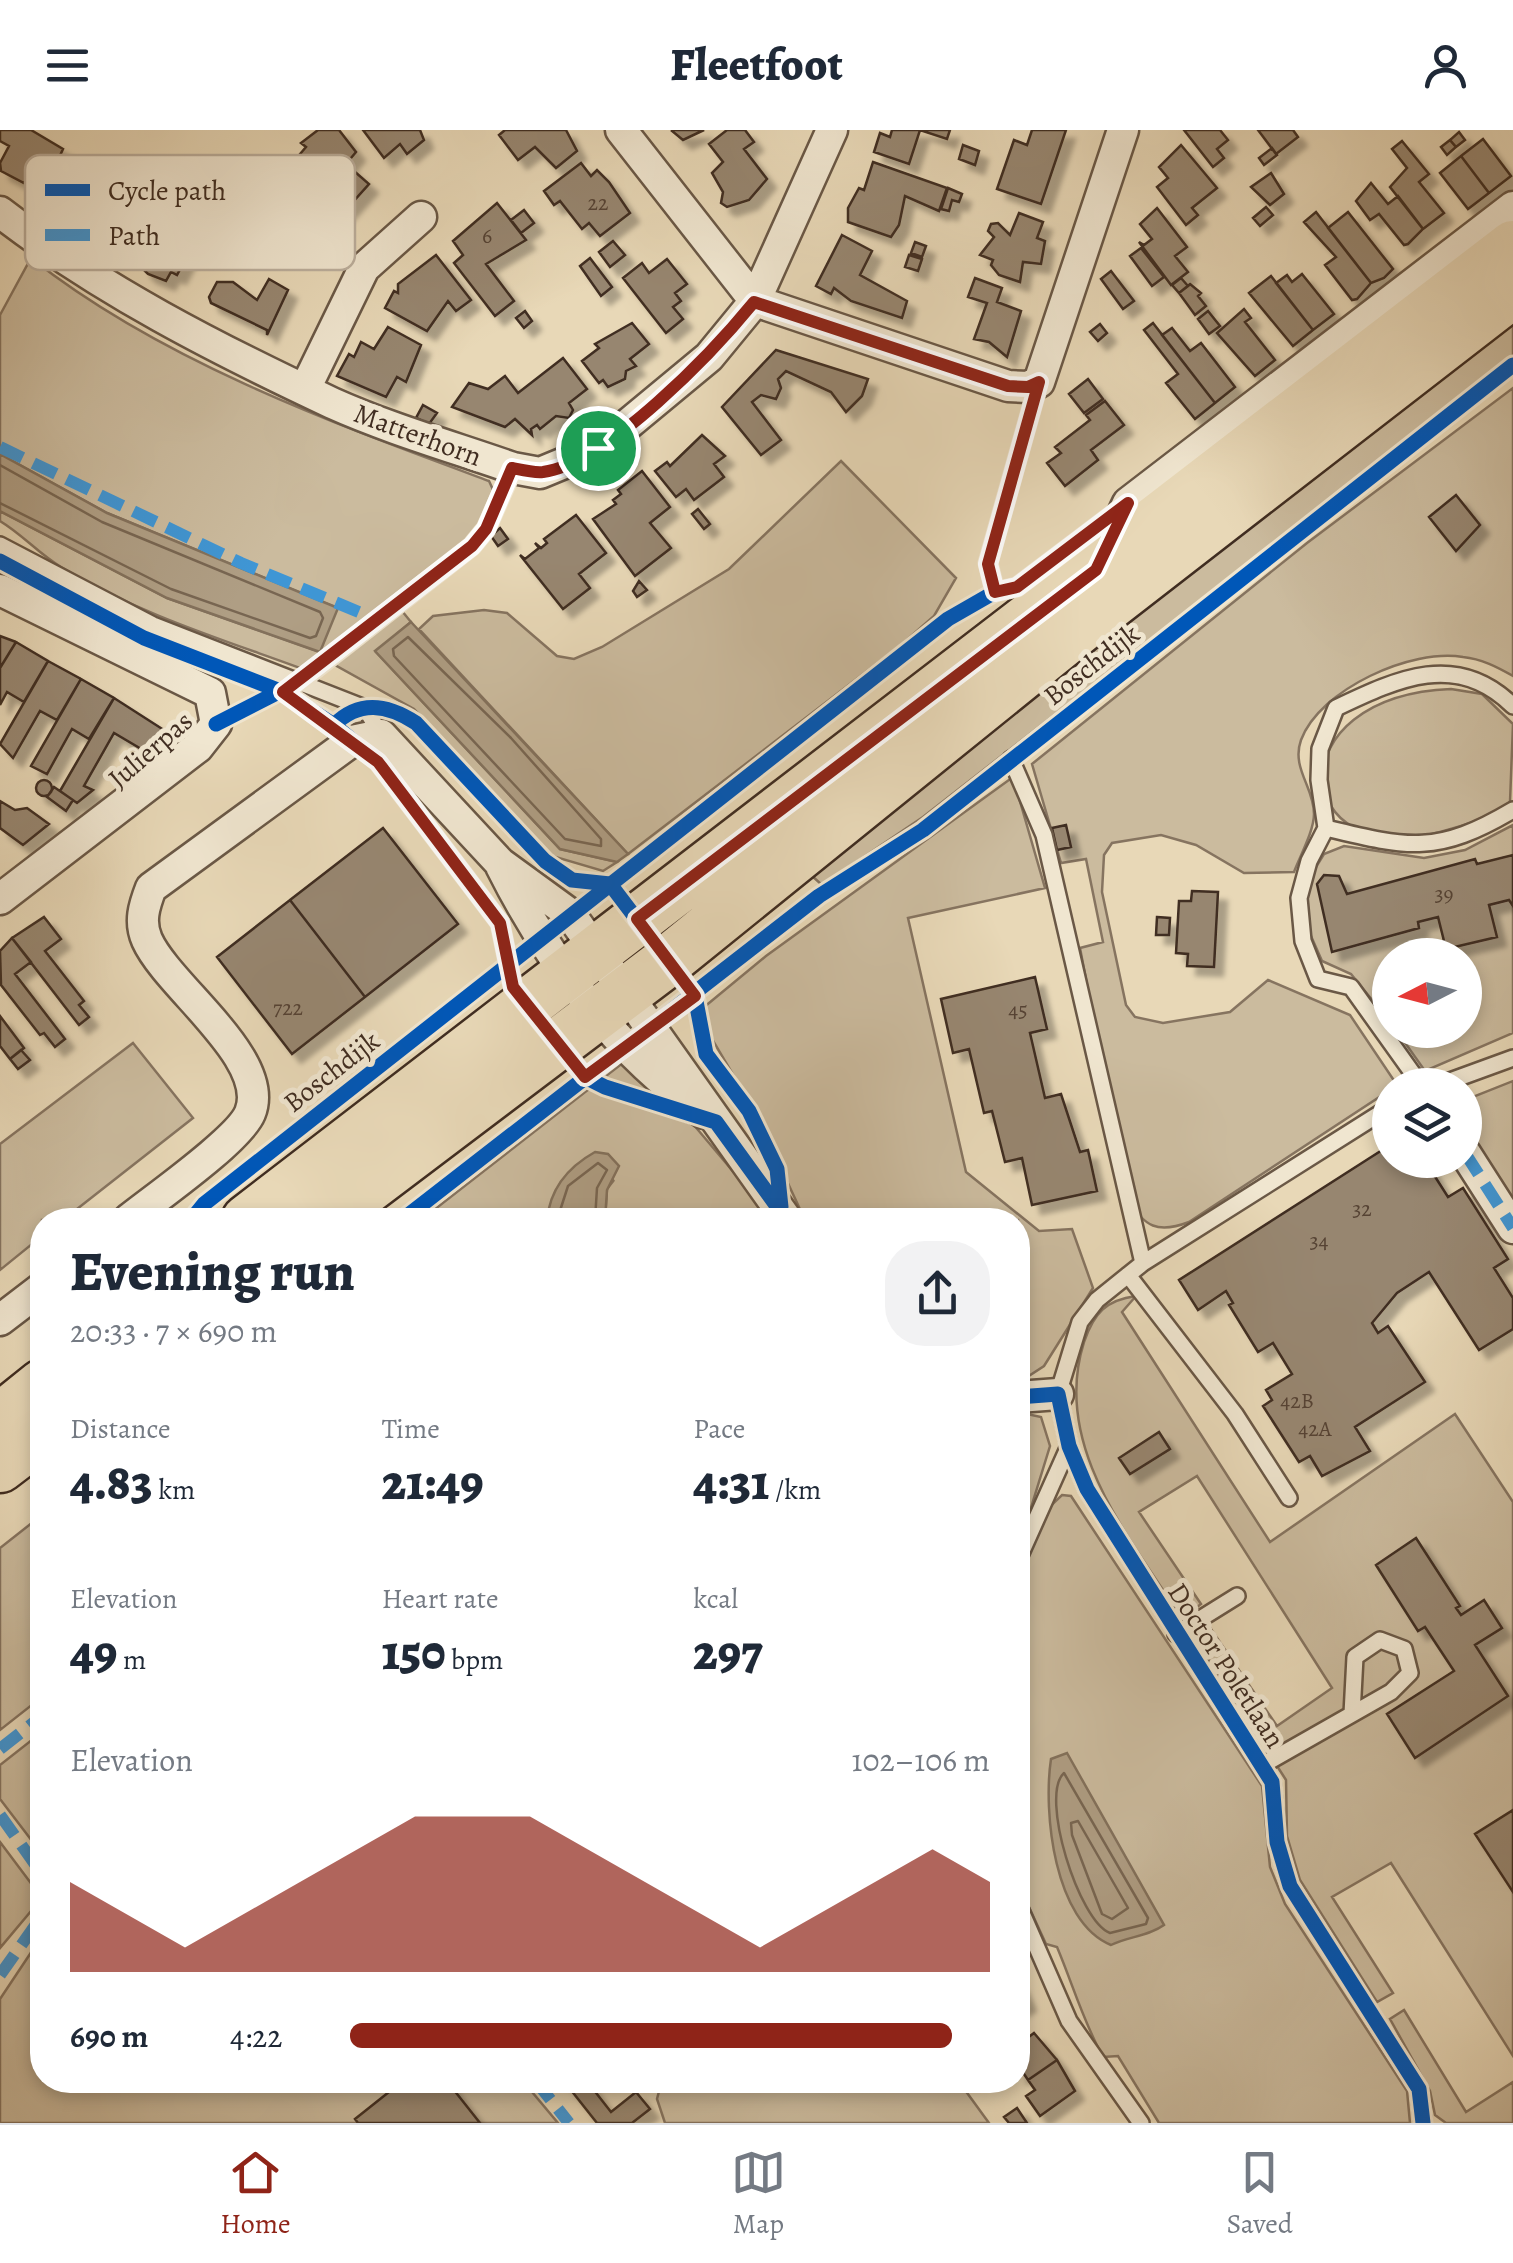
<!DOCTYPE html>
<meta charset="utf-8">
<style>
body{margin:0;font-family:Alegreya,serif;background:#f2f2f3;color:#1f2937;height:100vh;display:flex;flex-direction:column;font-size:38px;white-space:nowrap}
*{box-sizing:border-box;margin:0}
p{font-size:32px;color:#747a83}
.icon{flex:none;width:55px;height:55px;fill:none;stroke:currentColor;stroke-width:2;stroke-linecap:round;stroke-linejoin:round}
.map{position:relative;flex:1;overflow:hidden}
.drawer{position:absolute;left:30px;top:1078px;width:1000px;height:885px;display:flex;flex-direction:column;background:#fff;border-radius:40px;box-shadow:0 5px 15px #0003}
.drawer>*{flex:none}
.needle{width:65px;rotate:264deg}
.buttons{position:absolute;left:1372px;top:808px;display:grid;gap:20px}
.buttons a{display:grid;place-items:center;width:110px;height:110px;border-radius:50%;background:#fff;box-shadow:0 5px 15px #0003;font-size:50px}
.pin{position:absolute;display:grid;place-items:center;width:85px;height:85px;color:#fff;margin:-42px;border:5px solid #fff;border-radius:50%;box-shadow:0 2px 10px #0007}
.round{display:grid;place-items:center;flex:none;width:105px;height:105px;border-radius:40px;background:#f2f2f3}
.headline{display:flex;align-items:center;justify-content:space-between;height:170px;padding:0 40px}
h1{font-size:55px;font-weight:800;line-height:75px}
.figures{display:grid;grid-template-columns:repeat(3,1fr);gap:15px;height:170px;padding:10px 40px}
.figures div{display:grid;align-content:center}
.figures b{font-size:50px;font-weight:800}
.figures small{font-size:28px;font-weight:400}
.figures p{font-size:28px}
.chart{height:280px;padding:20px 40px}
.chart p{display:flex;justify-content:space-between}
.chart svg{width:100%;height:180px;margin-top:10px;fill:#8f2418;opacity:.7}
ul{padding:0 40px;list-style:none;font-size:32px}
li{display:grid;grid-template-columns:160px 120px 1fr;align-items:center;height:75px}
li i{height:25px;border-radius:12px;background:#8f2418}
header{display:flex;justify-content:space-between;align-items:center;height:130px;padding:0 40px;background:#fff;font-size:45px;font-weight:800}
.menu{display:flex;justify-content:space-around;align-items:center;height:140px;border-top:2px solid #e0e1e3;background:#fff;font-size:28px;color:#747a83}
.menu a{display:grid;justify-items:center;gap:5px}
.menu .selected{color:#8f2418}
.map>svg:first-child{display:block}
.green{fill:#cbbb9e;stroke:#867460;stroke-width:2.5}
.water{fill:#af9e84;stroke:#83715c;stroke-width:2.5}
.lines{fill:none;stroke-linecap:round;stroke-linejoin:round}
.shore{stroke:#786652;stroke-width:2.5}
.building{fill:#97866f;stroke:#402d21;stroke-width:2.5;filter:url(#shadow)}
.lane-casing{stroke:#6a5846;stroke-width:20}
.street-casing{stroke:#6a5846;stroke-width:35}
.primary-casing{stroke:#402d21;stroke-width:55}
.lane{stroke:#f0e6d0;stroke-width:15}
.street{stroke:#f0e6d0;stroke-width:30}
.primary{stroke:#e8d8b7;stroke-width:50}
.quiet{stroke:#3f96d5;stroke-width:12;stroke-dasharray:25 12;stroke-linecap:butt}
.cycleway-casing{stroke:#f0e6d0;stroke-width:21}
.cycleway{stroke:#0057b8;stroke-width:15}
.route-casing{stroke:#fff;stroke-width:20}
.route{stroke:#8f2418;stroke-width:12}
.labels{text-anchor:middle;stroke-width:10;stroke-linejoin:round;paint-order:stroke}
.number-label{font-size:22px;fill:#564334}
.street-label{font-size:28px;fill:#402d21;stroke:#f0e6d0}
.key{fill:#f0e6d0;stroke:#bbae9c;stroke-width:2.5}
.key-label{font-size:28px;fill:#402d21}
</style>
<header><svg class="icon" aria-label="menu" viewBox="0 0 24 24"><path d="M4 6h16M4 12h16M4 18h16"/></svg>Fleetfoot<svg class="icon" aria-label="person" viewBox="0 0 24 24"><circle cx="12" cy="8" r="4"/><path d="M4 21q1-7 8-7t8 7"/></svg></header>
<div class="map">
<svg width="1513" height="1993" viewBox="0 0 1513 1993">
<defs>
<filter id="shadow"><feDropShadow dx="9" dy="9" stdDeviation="2.5" flood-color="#0004"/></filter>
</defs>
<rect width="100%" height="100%" fill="#e8d8b7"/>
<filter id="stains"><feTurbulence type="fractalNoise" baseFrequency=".002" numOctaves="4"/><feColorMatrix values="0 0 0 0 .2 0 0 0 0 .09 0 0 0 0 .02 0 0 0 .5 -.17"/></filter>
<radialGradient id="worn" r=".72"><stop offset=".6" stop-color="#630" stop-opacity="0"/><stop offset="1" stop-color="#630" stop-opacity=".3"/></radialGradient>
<path class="green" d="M31,128C161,231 335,294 489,351L495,364L475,402L303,539C221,509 136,483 61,437C39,424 22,404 0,391V381L167,468L319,522L337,478L107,383L0,324V185Z
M1513,178V228L923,687L822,755L812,746Z
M1513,258V546C1497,537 1482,529 1463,527C1412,518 1320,559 1301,610C1291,638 1314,657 1314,684C1314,701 1300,726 1294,742L1244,743L1196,715L1161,705L1112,713L1104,725L1102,762L1126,875L1135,887L1163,893L1230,882L1268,850L1350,885L1397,955H1390V960L1189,1092C1158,1104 1144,1097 1128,1069L1080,818L1103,812L1086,729L1061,733L1032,634L1307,413Z
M841,331L956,448L934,486L901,515L628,724L419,499L433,486L484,480L507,483L557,526L574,529L602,517L729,439Z
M402,481L411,492L376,522L560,719L617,732L603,741L552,726L414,579L335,535Z
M1451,559L1482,564L1513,594L1510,672C1488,689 1466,695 1440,702C1289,741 1275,566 1451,559Z
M1013,647L1045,758L908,788L966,1042L1039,1101L1072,1099L1093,1158L1044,1236L1018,1253V1090H805L754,980L709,904L703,878L766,826Z
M1513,695V903L1425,941L1396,900H1465V825H1390V892L1351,844L1322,831L1307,797L1308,750L1324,724L1344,716L1424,728L1465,720Z
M133,913L193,988L63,1090H42V1106L0,1140V1014Z
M628,929L670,972L602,949Z
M1513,951V1087L1465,1009V970Z
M589,959L693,994L774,1090H605L607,1059L614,1050L548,1080L547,1090H421Z
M1136,1166L1122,1182L1270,1412L1455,1284L1513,1372V1926L1391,1733L1332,1767L1393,1863L1377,1872L1300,1750L1287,1706L1286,1650L1193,1505L1207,1493L1277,1596L1332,1558L1197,1346L1139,1382L1201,1474L1182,1489C1130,1407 1051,1316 1084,1212C1094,1183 1106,1170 1136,1166Z
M1018,1282L1041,1287L1050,1316L1018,1420Z
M1062,1365L1071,1366L1262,1656L1270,1737L1285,1774L1407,1961L1410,1993H1159L1118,1926L1103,1927C1083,1891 1073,1855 1057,1817L1046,1814L1023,1764L1018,1728V1455L1041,1385Z
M42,1385V1567L0,1600V1418Z
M42,1602V1724L0,1669V1635Z
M0,1712L42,1768L0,1818Z
M42,1806V1950H522L558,1993H0V1869Z
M1404,1880L1466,1982L1513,1952V1993H1446L1435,1985L1430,1961L1390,1889Z
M662,1950H969L965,1960L989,1993H665L657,1969Z"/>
<path class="water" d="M0,324L107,383L338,478L320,522L167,468L0,381Z
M411,492L628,724L617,732L560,719L375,521Z
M595,1022L608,1024L619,1036L607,1060L605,1090H547C550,1058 568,1037 595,1022Z
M1067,1623L1164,1795C1147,1807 1129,1806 1111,1815C1054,1792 1043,1682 1051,1629Z"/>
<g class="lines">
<path class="shore" d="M0,335L102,392L320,482L323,488L316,506L310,508L171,459L0,373
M408,507L511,608L601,709V716L565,709L394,526L393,519Z
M557,1090L568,1056L598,1033L607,1040L597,1058L595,1090
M1064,1643L1148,1788L1146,1794L1110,1803C1079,1792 1039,1665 1064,1643Z
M1078,1691L1128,1778L1112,1789L1102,1784L1072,1705L1071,1693Z"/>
</g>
<path class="building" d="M0,0H31L63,19L47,54L31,42L24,53L1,41L0,33L9,16L0,11Z
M318,0H339L356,22L346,34L369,54L343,83L327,69L339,55L333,49L321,63L289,37L306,17L301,13Z
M363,0H420L424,10L407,24L400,14L384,28Z
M505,0H566L577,21L556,38L535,17L518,30L499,5Z
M704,0L683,10L672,1L673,0Z
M727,0H745L754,12L744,19L767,49L749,70L727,77L721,73L723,62L712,43L723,32L709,14Z
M892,0H950L947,9L920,0L909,34L874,22L880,3L890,7Z
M1032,0H1066L1041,74L997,59L1014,10L1027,15Z
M1184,0H1220L1228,10L1217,19L1224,28L1213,37Z
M1258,0H1293L1298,7L1276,24Z
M1459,2L1465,10L1456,17L1450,10Z
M1483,9L1511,46L1489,63L1461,26Z
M1450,10L1456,17L1447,25L1441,17Z
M1402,11L1429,44L1419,52L1444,83L1423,99L1390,57L1407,38L1392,19Z
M963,15L979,21L975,35L959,29Z
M1181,15L1217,58L1192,78L1198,85L1186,95L1157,57L1168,48L1159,37Z
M1272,18L1277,25L1264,35L1259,28Z
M1461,26L1489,63L1468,79L1440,43Z
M873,32L947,58L939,81L905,66L899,95L891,107L848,92V78L859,58L864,60Z
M581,33L591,46L597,40L609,52L630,83L600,106L589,93L582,99L560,71L554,75L544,61Z
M1271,43L1284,64L1270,75L1251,57Z
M1371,53L1388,74L1398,66L1423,99L1408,114L1404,115L1379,84L1370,90L1356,71Z
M948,58L962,64L959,72L952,70L949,81L941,79Z
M150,73L189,95L181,109L193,115L177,145L171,142L166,151L148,144L142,138L145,125L122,111Z
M497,73L526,110L486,134L514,171L495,186L454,133L463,125L453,111Z
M1266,77L1273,85L1260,96L1253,88Z
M1157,78L1187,117L1175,126L1188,142L1171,155L1139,112L1144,115L1152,109L1140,94Z
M524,80L534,93L521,103L511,90Z
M1316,82L1371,153L1357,169L1352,170L1325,135L1336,127L1304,92Z
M1348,82L1393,139L1384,148L1371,153L1328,98Z
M1019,83L1043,92L1037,108L1045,111L1041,134L1023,132L1020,152L999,145L991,135L993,130L980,125L994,107L988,101L991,94L998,93L1010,105Z
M842,105L872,121L860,145L907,171L902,188L851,171L834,158L831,164L816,156Z
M613,111L625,125L610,137L599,122Z
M915,112L926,116L922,127L911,123Z
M1141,118L1164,147L1152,156L1130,126Z
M436,125L471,170L456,181L448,171L427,201L385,178L394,161L398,163V154Z
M909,125L922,129L918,141L905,137Z
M590,128L612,157L601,166L580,136Z
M667,129L687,154L675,163L681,171L673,177L683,189L666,203L623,148L642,133L649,143Z
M1111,141L1134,171L1123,179L1101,149Z
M1302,144L1334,184L1313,200L1276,153L1287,145L1292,152Z
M1271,146L1313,200L1293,216L1249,163Z
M975,148L1002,158L997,172L1021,181L1007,227L989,212L974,209L987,173L968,167Z
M1181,148L1188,156L1179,163L1172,155Z
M269,149L288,160L267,205V200L211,173L209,167L217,152H233L257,170Z
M1190,154L1201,163L1198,166L1206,176L1195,185L1179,163Z
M1244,179L1251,188L1245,192L1275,230L1255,246L1217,203Z
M525,181L532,191L524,198L516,188Z
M1208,181L1220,196L1209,204L1198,189Z
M632,193L649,214L630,229L636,236L626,241L625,249L608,257L603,250L599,253L582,231L599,218L595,214Z
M1153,193L1215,273L1195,289L1166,253L1178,244L1144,200Z
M1100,194L1107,203L1098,211L1090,202Z
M388,197L421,215L406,252L397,247L386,267L337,246L349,224L354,227L361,212L374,219Z
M1172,198L1190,221L1201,213L1235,257L1215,273L1162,205Z
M776,220L868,249L862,266L846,282L831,262L786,241L778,249L781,258L776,269L761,265L752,272L781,310L761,325L722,277Z
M563,228L587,259L569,273L573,280L569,288L556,286L540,299L537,295L531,299L532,305L515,289L505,297L452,277L469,253L488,259L505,246L518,263Z
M1088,249L1103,269L1084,283L1069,264Z
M1105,271L1124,295L1091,320L1098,330L1065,356L1047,333L1061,323L1055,317L1090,290L1086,285Z
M423,275L437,283L429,294L416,288Z
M702,305L725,326L714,334L724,347L694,370L686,359L676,367L655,341L667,332L670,336Z
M642,341L670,377L650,393L671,418L635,446L593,389L616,374L613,370L621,364L618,360Z
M1456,365L1480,395L1456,421L1429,387Z
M698,379L710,394L704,399L692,384Z
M576,385L606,423L579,444L590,458L563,479L520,425L525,429L539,418L535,413L541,418L547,413L544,409Z
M500,398L508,409L498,416L491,406Z
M639,451L647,460L637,467L633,461Z
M0,506L16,512L0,538Z
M16,512L48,531L24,572L7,562L0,575V538Z
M48,531L81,549L57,590L40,581L13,628L0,614Z
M81,549L114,568L89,609L72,599L47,644L31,636Z
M114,568L167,602L143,620L114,603L84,656L93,660L77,673L60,661Z
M36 658a8 8 0 1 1 16 0a8 8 0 1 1-16 0Z
M54,657L73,670L66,681L47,667Z
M0,671L15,680L27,678L49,694L23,715L0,698Z
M1066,695L1071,717L1057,720L1052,698Z
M383,698L458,794L365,867L290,770Z
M1513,725V776L1509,770L1489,775L1497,807L1446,819L1438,787L1418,792L1419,798L1332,822L1317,754L1324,745L1339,746L1347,764L1475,729L1477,734Z
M1192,761L1218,762L1214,837L1187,836L1188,824L1176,823L1179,771H1191Z
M290,770L365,867L292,924L217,827Z
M44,787L61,809L45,821L84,871L79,875L89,887L79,895L12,808Z
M1157,787L1170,788L1169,805H1156Z
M12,808L31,832L15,844L65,909L55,917L44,903L40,905L1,855L0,821Z
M1035,847L1047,899L1030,903L1045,968L1061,964L1080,1022L1088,1020L1097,1061L1032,1075L1022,1028L1005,1032L992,981L984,983L969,919L953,923L941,869Z
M0,886L24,918L10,929L0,916Z
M21,920L30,930L18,939L10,929Z
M1390,1015V1030H1433L1427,1034L1448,1067L1463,1058L1508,1129L1494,1138L1513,1168V1199L1479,1220L1429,1142L1397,1163L1372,1193L1378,1203L1388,1196L1425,1252L1355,1297L1370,1321L1322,1346L1310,1326L1299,1332L1263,1276L1272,1270L1266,1260L1292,1244L1273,1213L1258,1222L1229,1175L1233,1173L1226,1161L1198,1180L1179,1150Z
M1159,1302L1170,1319L1130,1344L1119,1328Z
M1416,1408L1460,1476L1456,1478L1461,1485L1484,1470L1502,1498L1475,1515L1508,1566L1415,1628L1387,1584L1454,1541L1425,1497L1418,1501L1376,1435Z
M1513,1680V1762L1475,1704Z
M1018,1852L1027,1872L1018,1878Z
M1034,1903L1057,1930L1028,1950L1022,1941L1018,1945V1915Z
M1057,1930L1075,1961L1040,1986L1026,1966L1035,1960L1028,1950Z
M404,1950H446L480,1993H358L355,1989Z
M563,1950H586L611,1982L636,1962L650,1979L632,1993H597Z
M1017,1978L1027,1993H1009L1004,1987Z"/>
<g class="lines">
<defs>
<path id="lane" d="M0,415L153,495L365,578L381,605
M1011,629L1044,705L1143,1133
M1326,698C1409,718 1437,725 1513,680
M1421,955L1351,857L1318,849L1303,811L1299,768L1309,731L1326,698L1319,650L1320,619L1336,578C1397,549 1457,520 1513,576
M1439,955L1513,928
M1390,977L1143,1133L1097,1170L1080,1192L1058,1264L1069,1316L1087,1359L1272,1652L1277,1712L1290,1756L1419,1959L1423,1993
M1128,1145L1235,1284L1289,1368
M1018,1430L1069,1316
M1176,1504L1237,1466
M1261,1636L1391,1562L1410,1543L1404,1519L1380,1510L1355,1527L1352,1584
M1018,1774L1069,1891L1141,1993"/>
<path id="street" d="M621,0L755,171L1008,256L1028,257L1039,252L1123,0
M0,82C101,160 217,219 332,273C390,299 453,317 513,338L540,343L598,319L709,227L755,171L832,0
M305,259L364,138L421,87
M1106,420L1128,373L1513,77
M0,460L210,563L216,594L198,617L0,769
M501,736C548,830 617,923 704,983
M1465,1023L1513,1098
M128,1090C154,1069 239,1010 250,983C272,929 168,857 147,810C139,792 144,776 151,758L352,611L381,605L500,733L570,784L787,1090
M0,1190L42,1158
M1018,1267L1058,1264"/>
<path id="primary" d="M247,1090L1513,116
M325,1090L669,830L1091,489L1513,162
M0,1289L42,1255
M0,1337L42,1305"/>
</defs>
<use href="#lane" class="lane-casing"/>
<use href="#street" class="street-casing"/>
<use href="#primary" class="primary-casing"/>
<use href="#lane" class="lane"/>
<use href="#street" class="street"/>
<use href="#primary" class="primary"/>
<path class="quiet" d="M0,317L241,433L378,490
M1465,1023L1513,1098
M0,1619L42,1586
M0,1685L42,1744
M0,1845L42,1786
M535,1950L569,1993"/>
<defs>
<path id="cycleway" d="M0,431L144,508L283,562L334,595L378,632L500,793L513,857L585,947L605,957L716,992L787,1090
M995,462L988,433L1039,252
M216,594L300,551L472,416L486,399L513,338
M334,595C359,570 387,574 416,593L545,731L572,750L610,754L695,866L706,924L749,981L777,1039L781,1077
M191,1090L204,1074L948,489L995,462L1017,457L1128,373
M402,1090L819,766L923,700L1513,235
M1018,1267L1058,1264L1069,1316L1087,1359L1272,1652L1277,1712L1290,1756L1419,1959L1423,1993"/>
</defs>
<use href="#cycleway" class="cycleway-casing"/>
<use href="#cycleway" class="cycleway"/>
</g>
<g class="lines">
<defs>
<path id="route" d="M754,172L1008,256L1028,257L1039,252L988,434L995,462L1017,457L1128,373L1096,440L637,789L695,866L585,947L513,857L500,793L378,632L283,562L472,416L486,399L512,338C522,340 534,343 543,342C608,333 714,221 754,172Z"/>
</defs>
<use href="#route" class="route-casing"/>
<use href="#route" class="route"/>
</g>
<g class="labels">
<g class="number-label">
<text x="598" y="80">22</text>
<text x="487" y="113">6</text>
<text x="1444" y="771">39</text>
<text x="288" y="885">722</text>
<text x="1018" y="887">45</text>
<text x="1362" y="1086">32</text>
<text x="1319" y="1118">34</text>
<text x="1297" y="1278">42B</text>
<text x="1315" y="1306">42A</text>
</g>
<g class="street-label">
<text transform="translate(418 304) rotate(20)" y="10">Matterhorn</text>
<text transform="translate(1091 534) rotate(-38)" y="10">Boschdijk</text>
<text transform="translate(150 619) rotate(-41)" y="10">Julierpas</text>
<text transform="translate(331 941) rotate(-38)" y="10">Boschdijk</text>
<text transform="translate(1227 1535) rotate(57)" y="10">Doctor Poletlaan</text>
</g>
</g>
<rect x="25" y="25" width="330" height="115" rx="15" class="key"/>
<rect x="45" y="54" width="45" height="12" fill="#0057b8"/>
<rect x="45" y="99" width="45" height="12" fill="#3f96d5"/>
<g class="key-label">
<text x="108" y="70">Cycle path</text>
<text x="108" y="115">Path</text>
</g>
<rect width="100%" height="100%" filter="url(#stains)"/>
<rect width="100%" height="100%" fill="url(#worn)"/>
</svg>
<div class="buttons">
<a><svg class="needle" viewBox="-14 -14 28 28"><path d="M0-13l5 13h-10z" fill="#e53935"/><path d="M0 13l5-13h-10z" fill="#747a83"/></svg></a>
<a><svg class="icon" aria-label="layers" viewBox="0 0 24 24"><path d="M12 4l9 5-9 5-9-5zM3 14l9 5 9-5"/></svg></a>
</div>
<div class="pin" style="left:598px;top:318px;background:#1e9e55"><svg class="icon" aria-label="arrive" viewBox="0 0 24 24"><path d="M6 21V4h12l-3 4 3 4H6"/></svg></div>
<section class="drawer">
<div class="headline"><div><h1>Evening run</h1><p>20:33 · 7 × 690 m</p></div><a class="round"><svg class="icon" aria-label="share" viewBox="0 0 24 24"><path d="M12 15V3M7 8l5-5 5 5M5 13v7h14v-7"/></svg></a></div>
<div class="figures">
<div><p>Distance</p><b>4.83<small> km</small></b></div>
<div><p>Time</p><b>21:49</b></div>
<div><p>Pace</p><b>4:31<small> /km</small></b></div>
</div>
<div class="figures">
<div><p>Elevation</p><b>49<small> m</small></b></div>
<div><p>Heart rate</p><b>150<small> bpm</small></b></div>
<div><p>kcal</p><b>297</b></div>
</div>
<div class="chart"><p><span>Elevation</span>102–106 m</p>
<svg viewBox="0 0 160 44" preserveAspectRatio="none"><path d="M0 44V22L10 30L20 38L30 30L40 22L50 14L60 6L70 6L80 6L90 14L100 22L110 30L120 38L130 30L140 22L150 14L160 22V44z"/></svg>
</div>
<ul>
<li><b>690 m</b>4:22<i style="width:94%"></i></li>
</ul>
</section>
</div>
<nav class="menu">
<a class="selected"><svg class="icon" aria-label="home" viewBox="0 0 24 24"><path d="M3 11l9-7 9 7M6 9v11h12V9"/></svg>Home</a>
<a><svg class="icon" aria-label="map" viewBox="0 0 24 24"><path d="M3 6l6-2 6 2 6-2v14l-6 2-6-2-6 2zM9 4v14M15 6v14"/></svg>Map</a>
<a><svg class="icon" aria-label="saved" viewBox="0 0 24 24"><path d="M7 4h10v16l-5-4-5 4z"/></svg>Saved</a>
</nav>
